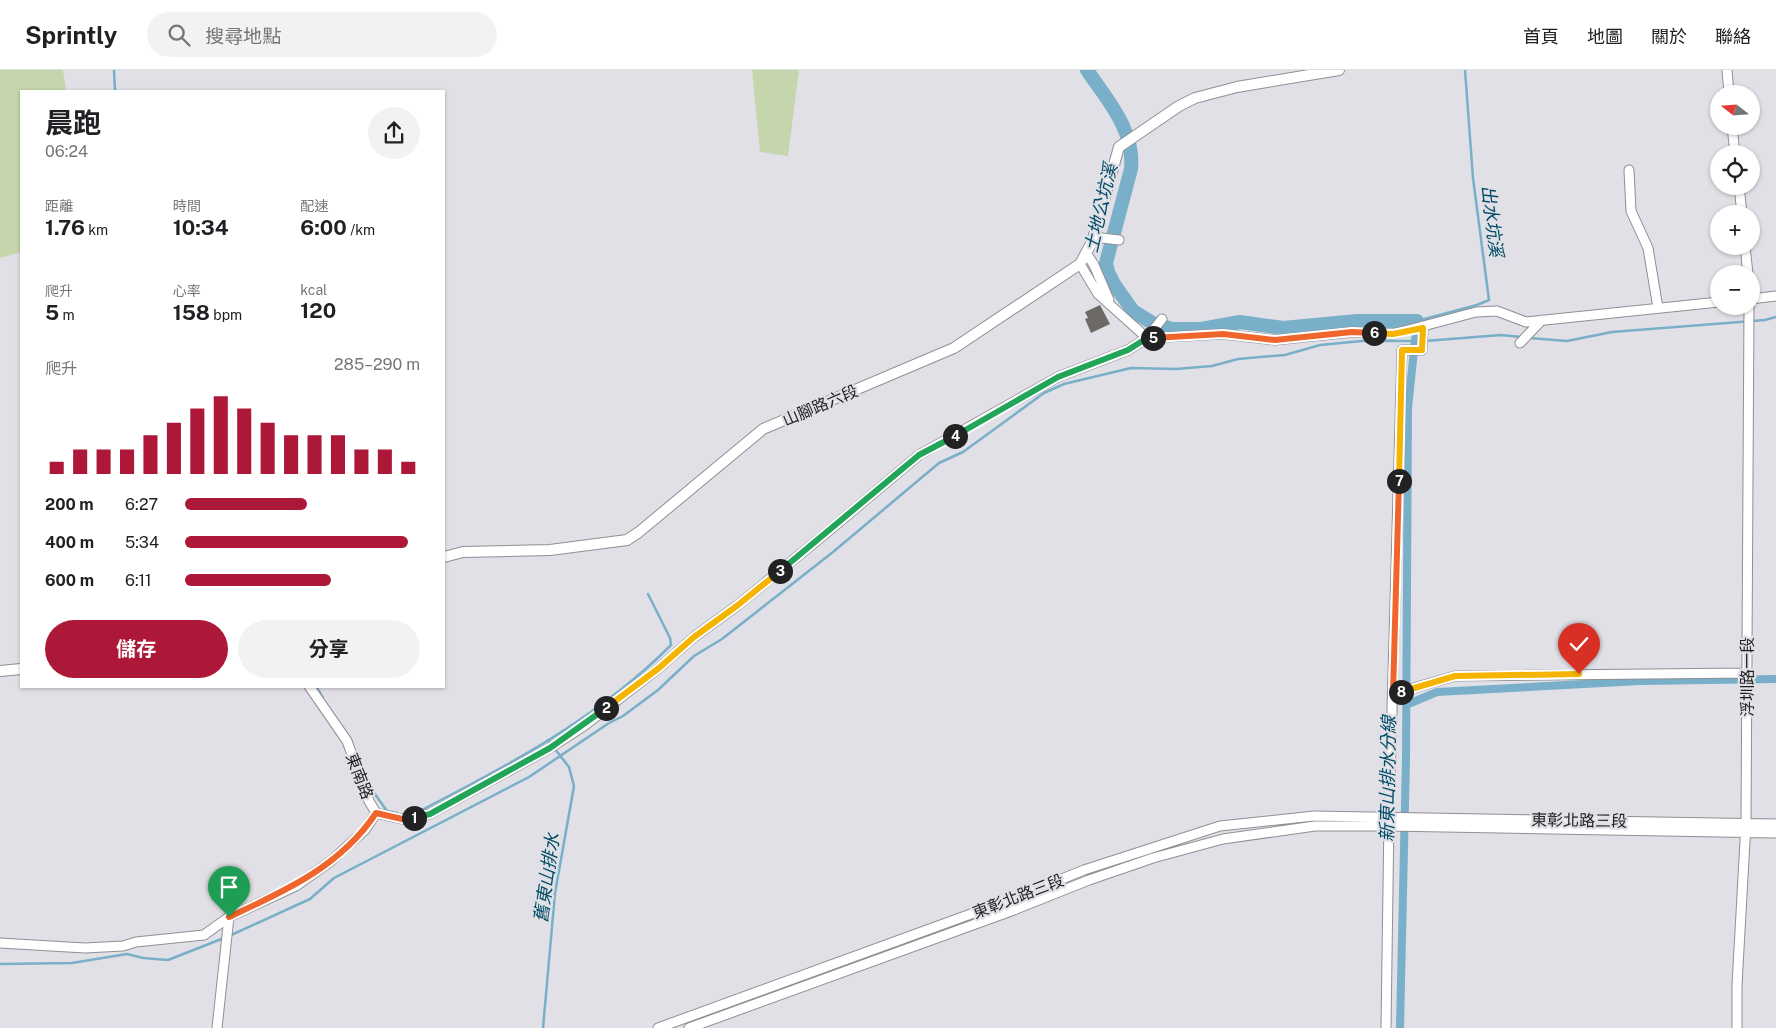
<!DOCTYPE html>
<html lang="zh-TW">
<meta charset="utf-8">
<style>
body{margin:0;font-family:"Public Sans","Noto Sans TC",sans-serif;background:#f2f2f2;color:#202124;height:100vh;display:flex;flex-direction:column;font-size:19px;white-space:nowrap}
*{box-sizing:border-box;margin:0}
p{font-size:16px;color:#757577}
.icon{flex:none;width:28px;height:28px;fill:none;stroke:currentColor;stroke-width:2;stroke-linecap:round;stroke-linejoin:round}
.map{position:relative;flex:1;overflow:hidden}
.drawer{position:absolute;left:20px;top:20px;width:425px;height:598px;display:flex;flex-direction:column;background:#fff;border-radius:0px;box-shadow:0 1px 4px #0004}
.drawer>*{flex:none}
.needle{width:32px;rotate:287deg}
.buttons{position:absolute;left:1710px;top:15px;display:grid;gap:10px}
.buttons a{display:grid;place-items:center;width:50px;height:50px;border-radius:50%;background:#fff;box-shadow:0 1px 4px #0004;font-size:25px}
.pin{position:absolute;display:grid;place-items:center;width:42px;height:42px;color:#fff;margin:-51px -21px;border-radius:50% 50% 50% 0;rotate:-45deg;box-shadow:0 0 5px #0007}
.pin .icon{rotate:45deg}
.km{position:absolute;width:25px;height:25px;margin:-12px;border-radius:50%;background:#222;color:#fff;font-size:14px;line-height:25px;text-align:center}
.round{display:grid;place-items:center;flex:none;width:52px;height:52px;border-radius:26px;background:#f2f2f2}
.overview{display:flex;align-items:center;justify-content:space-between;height:85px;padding:0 25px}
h1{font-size:28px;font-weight:700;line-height:38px}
.metrics{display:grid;grid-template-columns:repeat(3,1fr);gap:8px;height:85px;padding:5px 25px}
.metrics div{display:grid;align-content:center}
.metrics b{font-size:21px;font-weight:700}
.metrics small{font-size:14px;font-weight:400}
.metrics p{font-size:14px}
.chart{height:140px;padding:10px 25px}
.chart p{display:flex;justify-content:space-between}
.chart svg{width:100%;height:90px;margin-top:5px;stroke:#ad1838;stroke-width:6}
.button{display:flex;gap:10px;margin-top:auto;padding:10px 25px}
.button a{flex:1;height:58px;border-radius:30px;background:#ad1838;color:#fff;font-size:20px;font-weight:700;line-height:58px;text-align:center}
.button a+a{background:#f2f2f2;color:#202124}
ul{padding:0 25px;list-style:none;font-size:16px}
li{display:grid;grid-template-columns:80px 60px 1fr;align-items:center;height:38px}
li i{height:12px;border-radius:6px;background:#ad1838}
header{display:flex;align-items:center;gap:30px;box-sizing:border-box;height:70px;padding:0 25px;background:#fff;border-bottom:1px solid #e0e0e0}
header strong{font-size:24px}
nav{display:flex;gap:28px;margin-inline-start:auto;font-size:18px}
.search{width:350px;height:45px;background:#f2f2f2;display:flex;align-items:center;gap:12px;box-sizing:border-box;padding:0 18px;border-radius:28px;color:#757577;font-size:19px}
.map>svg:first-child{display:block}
.green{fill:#c6d6ac}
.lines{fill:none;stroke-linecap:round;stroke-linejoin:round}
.stream{stroke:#79afc8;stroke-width:2.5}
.canal{stroke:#79afc8;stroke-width:8}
.river{stroke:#79afc8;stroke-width:14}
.building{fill:#6d6a66}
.minor-casing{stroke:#8f8f95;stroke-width:11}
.major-casing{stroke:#8f8f95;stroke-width:12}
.minor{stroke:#fff;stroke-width:9}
.major{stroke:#fff;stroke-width:10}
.split-1-casing{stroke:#fff;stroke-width:10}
.split-2-casing{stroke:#fff;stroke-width:10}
.split-3-casing{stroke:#fff;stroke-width:10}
.split-4-casing{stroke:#fff;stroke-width:10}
.split-5-casing{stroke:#fff;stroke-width:10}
.split-6-casing{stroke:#fff;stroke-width:10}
.split-7-casing{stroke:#fff;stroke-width:10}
.split-8-casing{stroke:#fff;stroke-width:10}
.split-9-casing{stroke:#fff;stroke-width:10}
.split-1{stroke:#f0652b;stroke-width:6}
.split-2{stroke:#22a559;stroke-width:6}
.split-3{stroke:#f5b400;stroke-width:6}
.split-4{stroke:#22a559;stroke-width:6}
.split-5{stroke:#22a559;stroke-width:6}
.split-6{stroke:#f0652b;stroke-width:6}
.split-7{stroke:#f5b400;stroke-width:6}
.split-8{stroke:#f0652b;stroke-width:6}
.split-9{stroke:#f5b400;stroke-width:6}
.labels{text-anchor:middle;stroke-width:4.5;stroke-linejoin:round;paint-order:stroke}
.street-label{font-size:16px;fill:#1e1e20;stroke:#e0e0e6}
.water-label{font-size:18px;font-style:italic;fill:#004c66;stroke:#e0e0e6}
</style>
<header>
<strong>Sprintly</strong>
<div class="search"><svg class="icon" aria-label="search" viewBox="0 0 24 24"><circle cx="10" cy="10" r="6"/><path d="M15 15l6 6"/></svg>搜尋地點</div>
<nav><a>首頁</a><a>地圖</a><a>關於</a><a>聯絡</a></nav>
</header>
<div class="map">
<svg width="1776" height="958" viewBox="0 0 1776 958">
<rect width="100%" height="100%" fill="#e0e0e6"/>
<path class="green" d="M0,0H63L66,21H21V182L0,188Z
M752,0H799L788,86L760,82Z"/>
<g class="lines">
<path class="stream" d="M114,0L115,21
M1417,251L1477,235L1489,230L1473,108L1465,0
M1529,268L1567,271L1612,262L1765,250L1776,247
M1425,271L1501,265L1521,267
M316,616L323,628
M367,713L387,741L397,743
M416,743C506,697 599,648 671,575L670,568L648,524
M229,866L310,829L334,808L529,707L609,653L623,646L658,620L694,586L722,569L833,482L939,393L963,382L1044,323L1064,314L1131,298L1176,299L1212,296L1238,289L1285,285L1320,275L1362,271H1419
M0,894L72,893L127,884L143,888L168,890L224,868
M543,958L555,823L574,716L569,697L548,670"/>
<path class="canal" d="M1406,635L1437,622L1640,611L1776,609
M1400,958L1406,689L1408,338L1417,251"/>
<path class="river" d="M1087,0C1107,30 1135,60 1131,99L1106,193L1108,202L1114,214L1133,241L1154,254L1173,259H1201L1240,252L1283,258L1357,251H1417"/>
</g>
<path class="building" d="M1100,235L1110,254L1091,263L1085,249L1088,248L1085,242Z"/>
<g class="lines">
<defs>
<path id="minor" d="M1727,0L1729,24
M1732,56L1735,84
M1629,100L1631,141L1648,178L1658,238
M1739,116L1742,144
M1093,167L1119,170
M1745,176L1748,204
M1087,184L1094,195L1109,230
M1080,194L1098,224L1147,268L1223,264L1275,270L1353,262L1393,264L1476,242L1497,241L1526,252L1719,232
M1751,229L1776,226
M1520,273L1542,250
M309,616L347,671L369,731L376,743
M1393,624L1455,606L1747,603
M376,743L402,749L430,744L550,678L584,656L659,598L694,567L738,535L825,464L919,385L1058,307L1128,280L1147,268L1162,249
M0,873L85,878L123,876L136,872L204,865L229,847L296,816L331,791L365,760L376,743
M217,958L229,847
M658,958L1012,829L1084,800L1220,756L1314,746L1776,754
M689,958L1014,840L1089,810L1153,788L1223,769L1315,756H1389L1776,763
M1386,958L1389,747L1402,280H1422L1423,258
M1737,958V915L1746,753L1749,236"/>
<path id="major" d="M444,487L463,482L550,480L627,470L639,462L763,359L954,278L1080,194L1092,172L1119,77L1179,36L1195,28L1237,17L1339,0
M0,601L21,599"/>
</defs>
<use href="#minor" class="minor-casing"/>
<use href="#major" class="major-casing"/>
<use href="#minor" class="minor"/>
<use href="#major" class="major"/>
</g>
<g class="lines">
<defs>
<path id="split-1" d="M229,847C285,821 341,796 376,743L402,749L414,748"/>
<path id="split-2" d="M414,748L430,744L550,678L606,638"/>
<path id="split-3" d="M606,638L659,598L694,567L738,535L780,501"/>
<path id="split-4" d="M780,501L919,385L955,366"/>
<path id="split-5" d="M955,366L1058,307L1128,280L1147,268H1153"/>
<path id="split-6" d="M1153,268L1223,264L1275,270L1352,262L1374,263"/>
<path id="split-7" d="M1374,263L1393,264L1423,258L1422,280H1402L1399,411"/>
<path id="split-8" d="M1399,411L1393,624L1401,622"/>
<path id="split-9" d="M1401,622L1455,606L1579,604"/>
</defs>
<use href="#split-1" class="split-1-casing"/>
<use href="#split-2" class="split-2-casing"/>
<use href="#split-3" class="split-3-casing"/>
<use href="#split-4" class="split-4-casing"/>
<use href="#split-5" class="split-5-casing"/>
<use href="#split-6" class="split-6-casing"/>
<use href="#split-7" class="split-7-casing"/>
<use href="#split-8" class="split-8-casing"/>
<use href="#split-9" class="split-9-casing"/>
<use href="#split-1" class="split-1"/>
<use href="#split-2" class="split-2"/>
<use href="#split-3" class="split-3"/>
<use href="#split-4" class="split-4"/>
<use href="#split-5" class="split-5"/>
<use href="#split-6" class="split-6"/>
<use href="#split-7" class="split-7"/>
<use href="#split-8" class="split-8"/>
<use href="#split-9" class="split-9"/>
</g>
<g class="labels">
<g class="street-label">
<text transform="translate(820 335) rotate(-23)" y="6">山腳路六段</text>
<text transform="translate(1747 607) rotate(-90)" y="6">浮圳路一段</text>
<text transform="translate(360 706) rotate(69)" y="6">東南路</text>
<text transform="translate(1579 750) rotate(1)" y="6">東彰北路三段</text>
<text transform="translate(1018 826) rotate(-21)" y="6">東彰北路三段</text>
</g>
<g class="water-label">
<text transform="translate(1101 138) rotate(-77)" y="6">土地公坑溪</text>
<text transform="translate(1492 151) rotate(83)" y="6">出水坑溪</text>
<text transform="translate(1388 709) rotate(-89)" y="6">新東山排水分線</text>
<text transform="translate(547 808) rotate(-82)" y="6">舊東山排水</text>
</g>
</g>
</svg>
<div class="buttons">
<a><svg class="needle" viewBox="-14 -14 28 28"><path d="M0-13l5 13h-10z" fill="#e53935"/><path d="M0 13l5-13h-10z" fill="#757577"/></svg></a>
<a><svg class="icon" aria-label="locate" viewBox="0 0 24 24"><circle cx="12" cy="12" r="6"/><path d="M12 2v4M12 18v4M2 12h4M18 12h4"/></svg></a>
<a>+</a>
<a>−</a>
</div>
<div class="pin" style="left:229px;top:847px;background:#1e9e55"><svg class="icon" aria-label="arrive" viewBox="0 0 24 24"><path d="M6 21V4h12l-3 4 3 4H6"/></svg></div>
<div class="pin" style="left:1579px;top:604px;background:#d93025"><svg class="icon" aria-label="check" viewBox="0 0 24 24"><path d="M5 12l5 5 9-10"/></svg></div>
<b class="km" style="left:414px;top:748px">1</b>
<b class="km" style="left:606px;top:638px">2</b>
<b class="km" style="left:780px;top:501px">3</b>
<b class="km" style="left:955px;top:366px">4</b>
<b class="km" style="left:1153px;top:268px">5</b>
<b class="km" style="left:1374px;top:263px">6</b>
<b class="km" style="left:1399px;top:411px">7</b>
<b class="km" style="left:1401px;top:622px">8</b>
<section class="drawer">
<div class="overview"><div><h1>晨跑</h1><p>06:24</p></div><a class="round"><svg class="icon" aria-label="share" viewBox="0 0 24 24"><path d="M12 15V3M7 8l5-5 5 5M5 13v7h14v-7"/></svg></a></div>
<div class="metrics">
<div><p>距離</p><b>1.76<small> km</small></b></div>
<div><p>時間</p><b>10:34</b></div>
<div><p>配速</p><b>6:00<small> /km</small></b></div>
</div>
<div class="metrics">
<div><p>爬升</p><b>5<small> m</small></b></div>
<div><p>心率</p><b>158<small> bpm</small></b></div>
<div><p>kcal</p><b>120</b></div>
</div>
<div class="chart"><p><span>爬升</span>285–290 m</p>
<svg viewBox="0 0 160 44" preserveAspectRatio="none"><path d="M5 44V38M15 44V32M25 44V32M35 44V32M45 44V25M55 44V19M65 44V12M75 44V6M85 44V12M95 44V19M105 44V25M115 44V25M125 44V25M135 44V32M145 44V32M155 44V38"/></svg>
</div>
<ul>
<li><b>200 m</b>6:27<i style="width:52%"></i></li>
<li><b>400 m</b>5:34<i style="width:95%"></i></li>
<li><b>600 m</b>6:11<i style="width:62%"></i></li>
</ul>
<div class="button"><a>儲存</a><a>分享</a></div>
</section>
</div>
